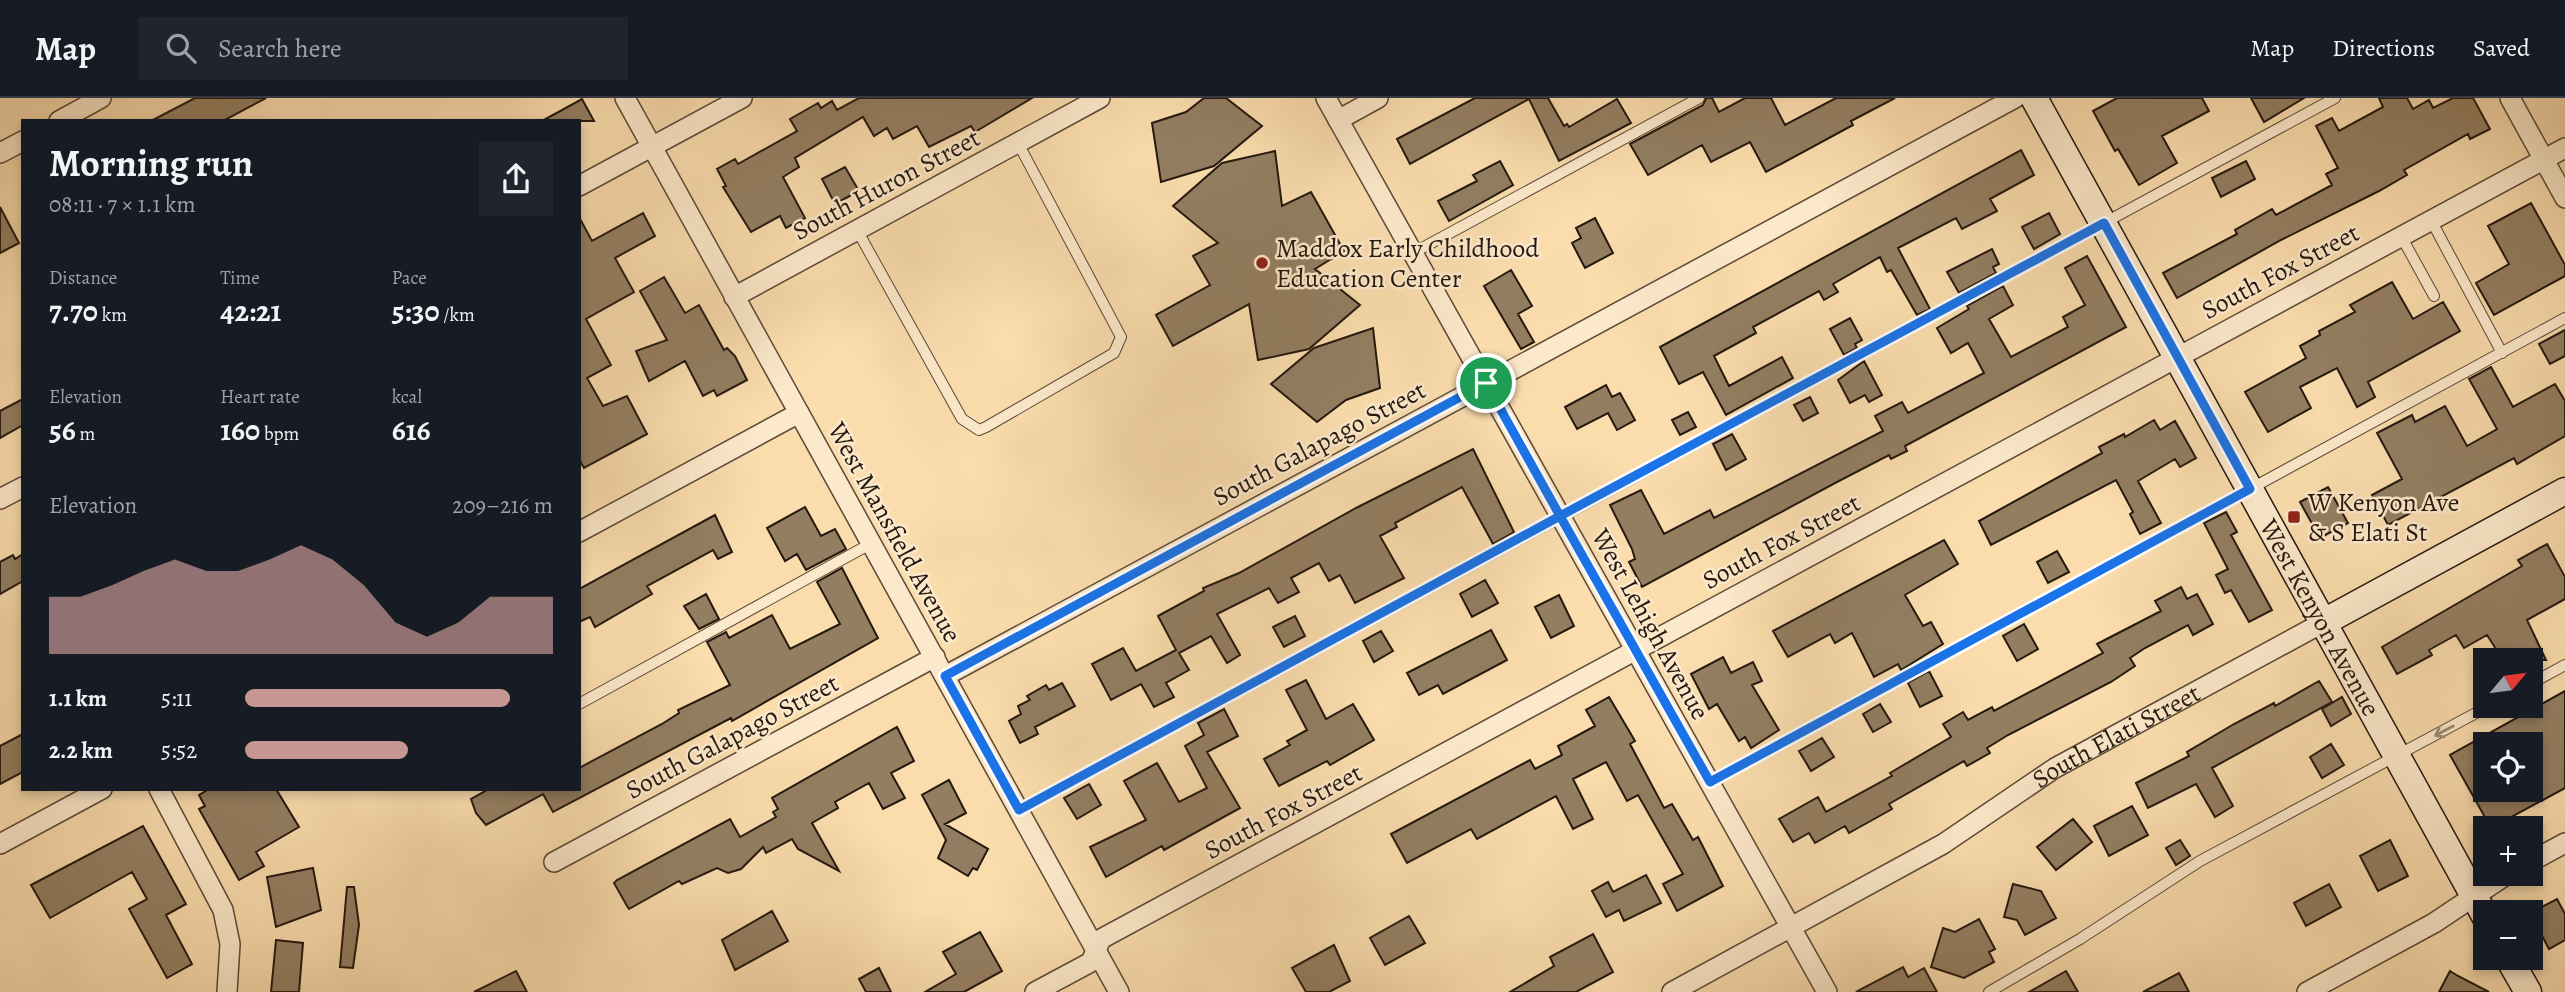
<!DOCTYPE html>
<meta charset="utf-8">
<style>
body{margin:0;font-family:Alegreya,serif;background:#20242c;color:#f1f3f6;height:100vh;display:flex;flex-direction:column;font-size:26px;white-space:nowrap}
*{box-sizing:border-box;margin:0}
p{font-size:23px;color:#9ea1a6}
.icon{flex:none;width:38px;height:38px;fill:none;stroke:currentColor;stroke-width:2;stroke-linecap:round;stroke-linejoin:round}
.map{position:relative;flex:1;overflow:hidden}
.panel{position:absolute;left:21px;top:21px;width:560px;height:672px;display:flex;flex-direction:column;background:#171b24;border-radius:0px;box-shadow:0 4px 10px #0003}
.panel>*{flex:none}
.needle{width:46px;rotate:61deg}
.controls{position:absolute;left:2473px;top:550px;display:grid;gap:14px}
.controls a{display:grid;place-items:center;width:70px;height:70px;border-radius:0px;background:#171b24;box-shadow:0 4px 10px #0003;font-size:35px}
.pin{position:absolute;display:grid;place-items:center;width:60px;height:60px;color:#fff;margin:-30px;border:4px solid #fff;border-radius:50%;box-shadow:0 2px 7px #0007}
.round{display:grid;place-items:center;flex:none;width:74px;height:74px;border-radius:0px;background:#20242c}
.summary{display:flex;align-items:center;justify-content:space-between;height:119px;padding:0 28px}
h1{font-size:38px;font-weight:600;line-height:52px}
.figures{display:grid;grid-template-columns:repeat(3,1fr);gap:10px;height:119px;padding:7px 28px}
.figures div{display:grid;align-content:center}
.figures b{font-size:30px;font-weight:600}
.figures small{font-size:19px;font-weight:400}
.figures p{font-size:19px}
.chart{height:196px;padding:14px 28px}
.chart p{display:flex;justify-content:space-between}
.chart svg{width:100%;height:126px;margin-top:7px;fill:#c59692;opacity:.7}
ul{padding:0 28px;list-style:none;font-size:23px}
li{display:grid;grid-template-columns:112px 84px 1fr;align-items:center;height:52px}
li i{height:18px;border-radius:9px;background:#c59692}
header{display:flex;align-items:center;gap:42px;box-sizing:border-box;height:98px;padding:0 35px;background:#171b24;border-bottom:2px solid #363941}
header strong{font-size:33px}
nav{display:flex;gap:38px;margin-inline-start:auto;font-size:24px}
.search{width:490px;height:63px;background:#20242c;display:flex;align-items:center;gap:18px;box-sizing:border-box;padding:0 24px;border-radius:0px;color:#9ea1a6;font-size:26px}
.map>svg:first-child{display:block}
.building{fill:#937e61;stroke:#24180f;stroke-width:2;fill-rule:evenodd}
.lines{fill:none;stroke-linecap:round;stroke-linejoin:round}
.lane-casing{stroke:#5a4936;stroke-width:12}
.street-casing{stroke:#5a4936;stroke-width:22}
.secondary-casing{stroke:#24180f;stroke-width:29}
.lane{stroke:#fce8ca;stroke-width:10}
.street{stroke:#fce8ca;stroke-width:19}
.secondary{stroke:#fce8ca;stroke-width:26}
.oneway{stroke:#9b8a76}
.route-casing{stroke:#fff;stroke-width:14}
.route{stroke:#1a73e8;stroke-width:9}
.poi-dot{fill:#8f2418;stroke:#fce8ca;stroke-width:2.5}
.labels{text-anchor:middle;stroke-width:5;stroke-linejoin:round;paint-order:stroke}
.street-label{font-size:26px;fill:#24180f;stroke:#fce8ca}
.poi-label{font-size:26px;fill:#24180f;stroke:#fce8ca;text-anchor:start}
</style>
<header>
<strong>Map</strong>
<div class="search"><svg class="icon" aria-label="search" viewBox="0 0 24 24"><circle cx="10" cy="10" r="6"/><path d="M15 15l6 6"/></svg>Search here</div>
<nav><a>Map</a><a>Directions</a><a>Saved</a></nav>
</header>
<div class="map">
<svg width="2565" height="894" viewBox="0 0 2565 894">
<rect width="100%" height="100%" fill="#fadcad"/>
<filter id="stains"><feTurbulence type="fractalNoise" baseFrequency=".00286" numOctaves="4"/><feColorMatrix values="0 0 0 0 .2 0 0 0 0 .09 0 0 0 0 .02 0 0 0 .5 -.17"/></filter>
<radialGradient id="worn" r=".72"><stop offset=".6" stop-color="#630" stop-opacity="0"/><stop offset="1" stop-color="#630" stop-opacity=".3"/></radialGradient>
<path class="building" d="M195,0H266L223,23H151Z
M859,0H1032L975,34L971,28L929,49L917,28L893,41L887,30L874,38L863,19L795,60L799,69L783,79L805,120L786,130L780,118L751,134L723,89L726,88L717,71L735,61L738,66L797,33L790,21L818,5L821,10L832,3L837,12Z
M1204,0H1226L1262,28L1214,68L1161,84L1152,25L1186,14Z
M1475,0H1548L1564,28L1567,26L1569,29L1617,1L1631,25L1559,63L1529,1L1410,66L1397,41Z
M1706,0H1712L1719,14L1745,0H1771L1785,27L1836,0H1895L1851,23L1853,27L1766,74L1750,44L1711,64L1702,47L1648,77L1630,46L1703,7Z
M2117,0H2202L2209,13L2162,38L2177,65L2139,87L2118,51L2115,53L2093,13Z
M2251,0H2304L2264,24Z
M2379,0H2407L2413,11L2429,2L2433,10L2453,0H2473L2490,31L2470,41L2468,36L2404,72L2407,77L2379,93L2281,142L2177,200L2163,175L2237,136L2235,132L2272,111L2276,117L2332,87L2326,76L2338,70L2316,28L2332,20L2339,33L2383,9Z
M582,1L594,23H542Z
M2021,52L2034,77L1990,101L1997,113L1962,131L1956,120L1898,150L1930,211L1917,217L1891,172L1887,174L1880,159L1833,186L1838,194L1824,202L1819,193L1753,229L1756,235L1714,258L1729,288L1782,259L1793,280L1726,317L1703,274L1679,286L1660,249Z
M1275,53L1282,108L1311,94L1344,153L1315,171L1360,207L1309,251L1258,262L1249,206L1173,248L1156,217L1210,187L1193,158L1218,145L1173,108L1222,65Z
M1500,63L1513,87L1449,123L1438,103L1477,83L1473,77Z
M2246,63L2255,81L2221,99L2212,80Z
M845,69L859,93L835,106L822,81Z
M2531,105L2565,167V178L2494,217L2476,185L2509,166L2488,128Z
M0,109L19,145L0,155Z
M643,115L655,138L615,160L634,194L586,221L611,267L587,280L603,308L627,298L647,336L584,370L579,361V119L592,143Z
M2049,115L2060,136L2034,151L2022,129Z
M1595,120L1613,155L1585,170L1572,145L1581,140L1576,130Z
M1992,151L1999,166L1993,169L1996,175L1959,195L1947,174Z
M2087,158L2126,229L1905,348L1907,353L1891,361L1889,357L1837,384L1642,489L1629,464L1635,461L1632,451L1610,407L1641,392L1664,436L1710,412L1714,420L1883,333L1875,318L1902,304L1908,315L1984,275L1968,245L1951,255L1937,230L1969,211L1967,208L2003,188L2013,207L1989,221L2011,259L2068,229L2063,219L2085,207L2065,170Z
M1511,172L1532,208L1518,216L1534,244L1521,251L1484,188Z
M664,179L685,215L699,207L724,252L727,250L735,258L747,282L717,298L714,292L703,298L685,263L649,283L636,253L667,242L640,193Z
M2392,184L2413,221L2443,204L2460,233L2368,284L2375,299L2357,309L2337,270L2300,289L2311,310L2268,334L2245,294L2306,260L2300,248L2320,237L2319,233L2355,214L2350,207Z
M1850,220L1862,242L1855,246L1857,250L1844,257L1830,231Z
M1373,230L1380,290L1346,302L1317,324L1271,286L1314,250Z
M2565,232V258L2550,266L2539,246Z
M1864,263L1882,297L1869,304L1865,297L1850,305L1838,282Z
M2491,269L2513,309L2555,286L2565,303V338L2517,366L2514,360L2388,427L2372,397L2402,381L2377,335L2412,317L2415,324L2445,308L2467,348L2497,331L2469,281Z
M1606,287L1612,299L1620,295L1635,322L1617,332L1608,315L1577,331L1565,309Z
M1810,299L1818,315L1803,323L1794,307Z
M23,301V327L0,340V313Z
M1688,314L1696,329L1680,337L1672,322Z
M2154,322L2160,332L2175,323L2196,360L2180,369L2175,361L2138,383L2161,425L2140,436L2130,416L2133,414L2116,382L1991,447L1979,423L2102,355L2099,349L2124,336L2125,339Z
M1732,336L1746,361L1726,372L1713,346Z
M1473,351L1514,434L1493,446L1462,389L1395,425L1397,429L1380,438L1404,480L1355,505L1340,477L1329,483L1319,465L1291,480L1299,494L1278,505L1269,490L1217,516L1240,557L1227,565L1211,538L1179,555L1189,572L1166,585L1174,599L1154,609L1141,586L1111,602L1092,566L1123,550L1136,573L1176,552L1158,518L1204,493L1203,490L1239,475L1356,410Z
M2328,389L2348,425L2320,440L2300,404Z
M805,409L821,438L835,431L846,451L806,472L797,456L785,463L767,430Z
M2226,414L2237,434L2231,437L2272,512L2249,524L2231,492L2225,495L2216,477L2228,471L2204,425Z
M715,417L732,454L718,461L713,452L647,488L652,496L595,529L590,519L579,524V491Z
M1944,442L1958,466L1905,497L1923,528L1931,524L1943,546L1901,572L1898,566L1874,579L1852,535L1835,545L1830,536L1788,559L1773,533Z
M2547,446L2565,479V501L2527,522L2546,562H2503L2487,537L2464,550L2456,537L2429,552L2432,557L2397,576L2382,549L2522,468L2518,462Z
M2057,453L2069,474L2048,485L2037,464Z
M23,456V483L0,496V464L13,457L15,461Z
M842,470L878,540L732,623L731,620L553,714L543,696L486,727L476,715L471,701L489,691H579V670L662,626L679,615L678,612L730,587L707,544L726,534L729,540L772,517L790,551L840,526L817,484Z
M1485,482L1498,505L1472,519L1460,496Z
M2181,489L2187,501L2197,496L2213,526L2193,537L2188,527L2145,550L2130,560L2135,568L2111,584L2008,637L1987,650L1990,655L1967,668L1964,663L1889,706L1892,711L1849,735L1845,728L1815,745L1809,735L1793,744L1779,721L1818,699L1826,714L1892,678L1890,675L1951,639L1943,626L1963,614L1968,622L1992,609L1994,613L2103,555L2097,546L2161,513L2155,503Z
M706,496L719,521L699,531L684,508Z
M1559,497L1574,528L1551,540L1535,509Z
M1295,518L1305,538L1284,549L1273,529Z
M2024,526L2038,551L2017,563L2003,538Z
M1491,532L1507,562L1443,596L1438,587L1419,597L1407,575Z
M1381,533L1393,553L1374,564L1363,543Z
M1723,559L1731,575L1753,564L1762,583L1752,587L1779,632L1751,650L1745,639L1739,643L1717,606L1709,611L1691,576Z
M1929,573L1942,598L1920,609L1908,585Z
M1306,582L1326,621L1353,606L1374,642L1330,667L1327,663L1279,688L1264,661L1290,647L1287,643L1307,632L1286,592Z
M2319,583L2332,604L2212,670L2233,708L2215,719L2196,686L2148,710L2136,685L2189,658L2187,654L2234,626L2274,605L2275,608Z
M1062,585L1075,608L1035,629L1038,636L1020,645L1009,623L1021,616L1018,608L1030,602L1027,598L1046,587L1049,592Z
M2565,593V690L2491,730L2450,657ZM2485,646H2530V691H2485Z
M1609,599L1635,643L1630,646L1664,710L1672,706L1693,742L1698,739L1723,788L1677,813L1663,786L1683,776L1638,697L1627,703L1606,664L1573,681L1593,721L1573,731L1556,698L1477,741L1471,731L1407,765L1391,736L1530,662L1535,671L1562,657L1558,648L1595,628L1586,612Z
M2342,599L2351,616L2331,628L2322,611Z
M1880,606L1891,624L1873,634L1863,616Z
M1224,611L1238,638L1207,654L1240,710L1164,752L1162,748L1106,779L1090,749L1146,722L1124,683L1157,665L1179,704L1207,690L1185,648L1204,637L1198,625Z
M897,629L914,663L891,675L905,700L883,711L869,685L835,704L838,710L812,725L839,773L798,751L792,741L766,755L763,749L741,771L728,775L717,770L682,786L679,783L629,811L627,808L614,785L617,782L730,721L740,739L776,719L773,714L778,711L772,700Z
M23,636V674L0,686V648Z
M1822,640L1834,659L1811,673L1799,653Z
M2331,646L2344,667L2322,680L2310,659Z
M949,682L966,715L945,726L988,751L977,772L973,770L968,778L938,760L946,742L922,697Z
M1089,686L1101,707L1077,721L1064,700Z
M209,691H276L299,729L256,754L264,768L239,782L199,711L205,708L199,697Z
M2132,708L2148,737L2109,758L2094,728Z
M2073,721L2092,744L2056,772L2037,749Z
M143,728L186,806L166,817L192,866L167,880L129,811L147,801L132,774L50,820L31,787Z
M2180,742L2190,758L2176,767L2166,750Z
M2390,742L2408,778L2378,793L2360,758Z
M313,770L321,812L276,829L267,779Z
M1646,777L1661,805L1624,823L1619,812L1606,819L1592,793L1608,784L1613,794Z
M2013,786L2041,793L2056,820L2025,837L2017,822L2004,819Z
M2329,786L2341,809L2306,828L2294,805Z
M347,789H354L359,827L353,870L340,869Z
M2557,801L2565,816V842L2549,851L2530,815Z
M772,813L788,843L735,872L722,842Z
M1409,818L1425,845L1385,867L1370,840Z
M1979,821L1995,851L1989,854L1994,864L1964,880L1931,869L1943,830L1955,834Z
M980,834L1002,873L964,894H925L956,876L943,854Z
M1593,836L1613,874L1576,894H1510L1554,868L1550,859Z
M276,842L303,845L299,894H271Z
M1334,847L1350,883L1329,894H1306L1292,870Z
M1903,869L1908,879L1924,870L1937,894H1856Z
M879,870L891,894H866L859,881Z
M516,873L527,894H474Z
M2066,873L2078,894H2029Z
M2450,873L2458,878L2489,894H2439Z
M2179,875L2189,894H2143Z"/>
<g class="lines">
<defs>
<path id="lane" d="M2431,122L2502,255
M857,132L962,321L979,332L986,329L1114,255L1121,239L1018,45
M2401,138L2434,198
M1413,155L1699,0
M2530,586L2565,567
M579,606L872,445
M1710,684L2565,220
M1019,712L2335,0
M1989,894L2080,841L2200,763L2491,607"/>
<g id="street">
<path d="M625,0L1119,894"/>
<path d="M1326,0L1827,894"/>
<path d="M2510,0L2565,100"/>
<path d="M1338,22L1378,0"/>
<path d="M59,23L101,0"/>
<path d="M0,55L23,43"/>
<path d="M579,88L742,0"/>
<path d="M734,199L1100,0"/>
<path d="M0,401L23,389"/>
<path d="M579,434L799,315"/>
<path d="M945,578L2015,0"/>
<path d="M159,691L223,812L230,846L227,894"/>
<path d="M0,746L102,691"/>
<path d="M554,764L935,559"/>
<path d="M2530,764L2565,745"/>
<path d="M1035,894L1091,864L1101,841L2565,50"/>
<path id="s1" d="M1672,894L1943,746L2055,670L2324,524"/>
<path d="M2307,894L2434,825L2509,775"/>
</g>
<g id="secondary">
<path id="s2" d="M2034,0L2485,818"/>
<path d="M2324,524L2565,393"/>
<path d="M2508,859L2528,894"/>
</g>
</defs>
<use href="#lane" class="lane-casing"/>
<use href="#street" class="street-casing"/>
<use href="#secondary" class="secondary-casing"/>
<use href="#lane" class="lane"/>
<use href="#street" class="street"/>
<use href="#secondary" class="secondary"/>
</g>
<defs><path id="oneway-shaft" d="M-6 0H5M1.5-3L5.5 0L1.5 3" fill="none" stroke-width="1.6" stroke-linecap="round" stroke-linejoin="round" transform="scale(1.75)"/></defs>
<use class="oneway" href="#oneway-shaft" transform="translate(2444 633) rotate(152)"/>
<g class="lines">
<defs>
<path id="route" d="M1486,285L945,578L1019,712L1560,418L1710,684L2250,391L2104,125L1560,418L1486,285"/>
</defs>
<use href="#route" class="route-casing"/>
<use href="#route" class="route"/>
</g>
<g class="poi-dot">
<circle cx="1262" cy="165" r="7"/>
<rect x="2287" y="412" width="14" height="14" rx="3.5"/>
</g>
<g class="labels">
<g class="street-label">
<text transform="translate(886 86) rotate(-28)" y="9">South Huron Street</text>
<text transform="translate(2280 173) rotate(-28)" y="9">South Fox Street</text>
<text transform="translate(1319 345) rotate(-28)" y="9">South Galapago Street</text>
<text transform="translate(895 434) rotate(61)" y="9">West Mansfield Avenue</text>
<text transform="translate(1781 443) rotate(-28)" y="9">South Fox Street</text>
<text dy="9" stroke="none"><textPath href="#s2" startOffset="593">West Kenyon Avenue</textPath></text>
<text transform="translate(1651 526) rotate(61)" y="9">West Lehigh Avenue</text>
<text transform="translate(732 638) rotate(-28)" y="9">South Galapago Street</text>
<text dy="9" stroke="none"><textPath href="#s1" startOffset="513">South Elati Street</textPath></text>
<text transform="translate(1283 713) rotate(-28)" y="9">South Fox Street</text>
</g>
<g class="poi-label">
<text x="1276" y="159">Maddox Early Childhood<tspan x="1276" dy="30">Education Center</tspan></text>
<text x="2308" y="413">W Kenyon Ave<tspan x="2308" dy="30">&amp; S Elati St</tspan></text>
</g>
</g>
<rect width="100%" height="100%" filter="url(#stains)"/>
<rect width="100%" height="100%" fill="url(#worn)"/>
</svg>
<div class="controls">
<a><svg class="needle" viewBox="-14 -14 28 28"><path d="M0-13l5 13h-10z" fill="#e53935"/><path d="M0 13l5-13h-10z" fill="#9ea1a6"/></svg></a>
<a><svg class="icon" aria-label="locate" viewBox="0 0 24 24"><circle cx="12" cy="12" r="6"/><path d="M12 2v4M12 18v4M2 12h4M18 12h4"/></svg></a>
<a>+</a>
<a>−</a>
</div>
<div class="pin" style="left:1486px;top:285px;background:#1e9e55"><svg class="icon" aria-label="arrive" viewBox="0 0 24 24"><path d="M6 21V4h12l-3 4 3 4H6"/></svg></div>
<section class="panel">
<div class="summary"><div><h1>Morning run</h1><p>08:11 · 7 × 1.1 km</p></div><a class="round"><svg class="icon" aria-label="share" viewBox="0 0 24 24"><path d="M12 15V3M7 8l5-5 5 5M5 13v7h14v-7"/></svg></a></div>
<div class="figures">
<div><p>Distance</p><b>7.70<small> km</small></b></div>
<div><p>Time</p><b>42:21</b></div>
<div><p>Pace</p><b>5:30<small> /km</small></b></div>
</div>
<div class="figures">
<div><p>Elevation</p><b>56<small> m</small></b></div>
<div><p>Heart rate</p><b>160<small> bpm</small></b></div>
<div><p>kcal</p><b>616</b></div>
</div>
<div class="chart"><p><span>Elevation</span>209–216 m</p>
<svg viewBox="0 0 160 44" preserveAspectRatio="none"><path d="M0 44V24L10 24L20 20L30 15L40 11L50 15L60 15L70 11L80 6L90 11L100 20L110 33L120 38L130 33L140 24L150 24L160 24V44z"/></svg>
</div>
<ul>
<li><b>1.1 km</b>5:11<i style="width:86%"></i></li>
<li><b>2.2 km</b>5:52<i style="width:53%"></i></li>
</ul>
</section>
</div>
